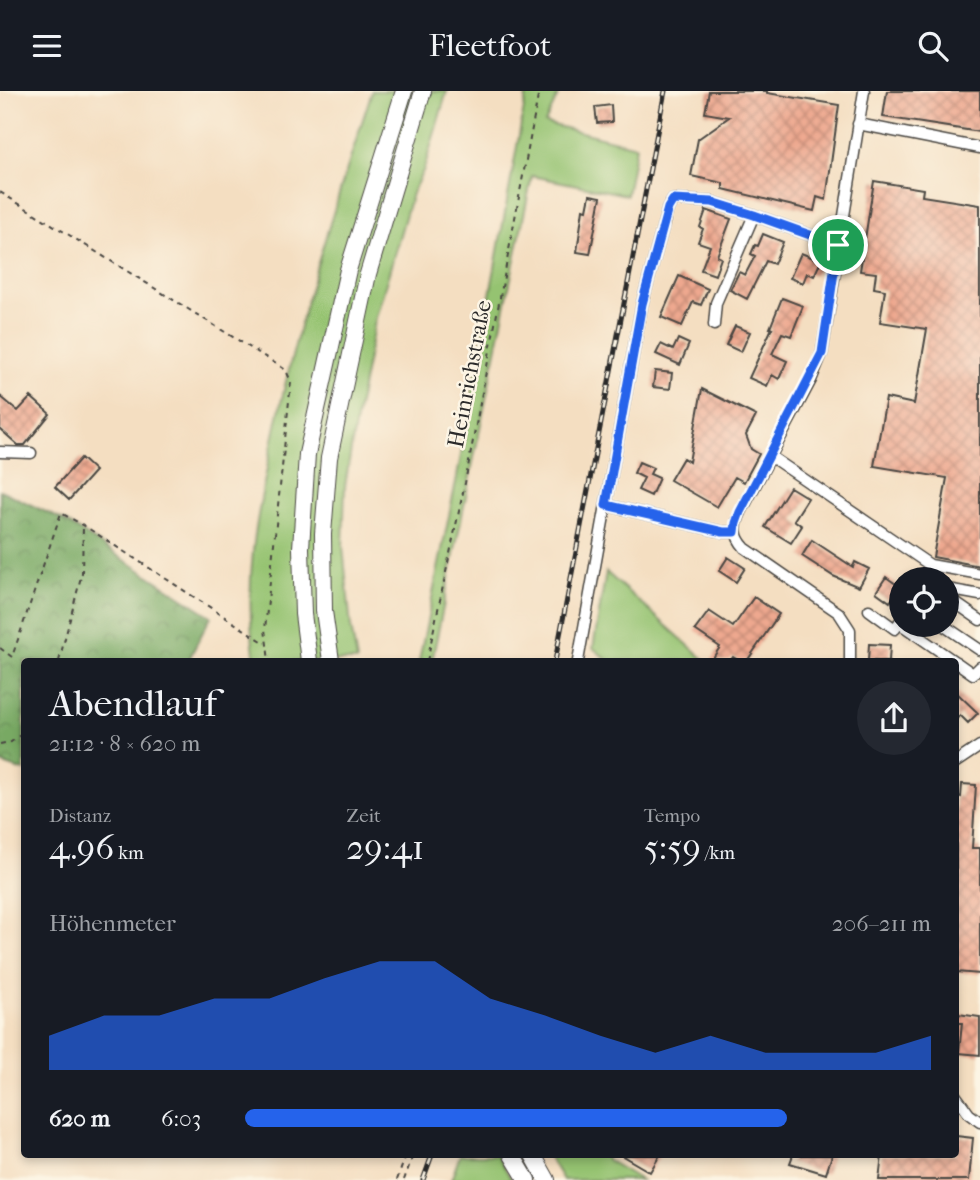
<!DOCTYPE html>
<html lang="de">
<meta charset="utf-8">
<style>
body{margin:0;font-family:"IM FELL French Canon",serif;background:#242831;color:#f1f3f6;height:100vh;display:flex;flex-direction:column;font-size:26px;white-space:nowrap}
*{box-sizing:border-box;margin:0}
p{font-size:23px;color:#9ea1a6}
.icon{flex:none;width:38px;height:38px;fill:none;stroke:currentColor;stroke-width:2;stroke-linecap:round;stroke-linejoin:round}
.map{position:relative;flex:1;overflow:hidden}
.drawer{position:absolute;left:21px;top:567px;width:938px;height:500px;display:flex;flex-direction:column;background:#171b24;border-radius:7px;box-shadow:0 4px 10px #0003}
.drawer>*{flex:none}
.fabs{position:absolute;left:889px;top:476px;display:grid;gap:14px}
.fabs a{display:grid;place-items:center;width:70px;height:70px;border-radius:50%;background:#171b24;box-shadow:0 4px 10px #0003;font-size:35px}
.pin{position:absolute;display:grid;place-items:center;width:60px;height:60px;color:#fff;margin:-30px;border:4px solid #fff;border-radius:50%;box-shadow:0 2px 7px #0007}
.round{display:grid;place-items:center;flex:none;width:74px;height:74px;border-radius:37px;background:#242831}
.head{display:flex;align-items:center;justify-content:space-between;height:119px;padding:0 28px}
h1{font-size:38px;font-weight:600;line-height:52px}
.stats{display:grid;grid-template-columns:repeat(3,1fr);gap:10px;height:119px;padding:7px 28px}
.stats div{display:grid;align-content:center}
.stats b{font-size:35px;font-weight:600}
.stats small{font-size:19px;font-weight:400}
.stats p{font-size:19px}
.chart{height:196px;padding:14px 28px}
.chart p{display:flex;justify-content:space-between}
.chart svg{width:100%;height:126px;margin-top:7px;fill:#2563eb;opacity:.7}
ul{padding:0 28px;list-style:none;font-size:23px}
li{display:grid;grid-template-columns:112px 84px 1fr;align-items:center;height:52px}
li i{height:18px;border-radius:9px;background:#2563eb}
header{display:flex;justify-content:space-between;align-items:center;height:91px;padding:0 28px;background:#171b24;font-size:32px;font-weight:600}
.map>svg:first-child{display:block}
.grass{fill:#95c371;stroke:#60774e;stroke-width:2}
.forest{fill:url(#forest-crowns);stroke:#526a47;stroke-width:2}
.building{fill:url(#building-cross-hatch)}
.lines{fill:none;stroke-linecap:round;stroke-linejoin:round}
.minor-casing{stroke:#494642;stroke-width:13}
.highway-casing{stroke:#494642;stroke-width:18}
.path{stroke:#494642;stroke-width:2;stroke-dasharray:5 5;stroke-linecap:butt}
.minor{stroke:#fff;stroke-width:10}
.highway{stroke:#fff;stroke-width:16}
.rail-casing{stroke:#2b2b2b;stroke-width:5}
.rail{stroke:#fcf5e5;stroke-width:2.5;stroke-dasharray:8;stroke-linecap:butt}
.route-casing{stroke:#fff;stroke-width:14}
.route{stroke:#2563eb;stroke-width:9}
.labels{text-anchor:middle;stroke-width:5;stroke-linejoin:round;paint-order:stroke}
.street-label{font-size:23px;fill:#2b2b2b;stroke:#fcf5e5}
</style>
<header><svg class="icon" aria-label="menu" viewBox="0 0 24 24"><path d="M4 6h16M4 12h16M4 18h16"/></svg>Fleetfoot<svg class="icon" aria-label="search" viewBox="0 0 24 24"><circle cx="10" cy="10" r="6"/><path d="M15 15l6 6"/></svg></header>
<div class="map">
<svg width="980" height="1089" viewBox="0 0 980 1089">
<defs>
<pattern id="forest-crowns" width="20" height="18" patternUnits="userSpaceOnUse" patternTransform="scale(1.75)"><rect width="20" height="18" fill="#78a963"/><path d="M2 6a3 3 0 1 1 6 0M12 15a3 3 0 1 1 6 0" fill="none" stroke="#638a52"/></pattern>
<pattern id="building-cross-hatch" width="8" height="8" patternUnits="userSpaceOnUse" patternTransform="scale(1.75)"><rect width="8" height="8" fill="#eea88f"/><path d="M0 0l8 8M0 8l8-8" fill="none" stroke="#c18975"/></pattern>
</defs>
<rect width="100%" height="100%" fill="#fcf5e5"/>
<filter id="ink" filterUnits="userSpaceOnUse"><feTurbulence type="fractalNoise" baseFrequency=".0143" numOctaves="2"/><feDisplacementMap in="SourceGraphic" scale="14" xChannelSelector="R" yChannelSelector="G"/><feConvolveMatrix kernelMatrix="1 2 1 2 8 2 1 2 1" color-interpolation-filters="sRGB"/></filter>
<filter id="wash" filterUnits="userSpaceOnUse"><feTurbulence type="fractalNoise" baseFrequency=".00686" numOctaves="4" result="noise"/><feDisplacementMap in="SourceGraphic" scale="28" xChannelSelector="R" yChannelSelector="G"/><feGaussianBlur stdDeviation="1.57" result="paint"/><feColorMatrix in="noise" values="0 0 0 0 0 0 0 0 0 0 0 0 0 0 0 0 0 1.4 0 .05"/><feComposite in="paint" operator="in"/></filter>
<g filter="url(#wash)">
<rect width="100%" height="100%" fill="#f4dec1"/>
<path class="grass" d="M372,0H447L424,78L412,102L375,230L356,328L345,395L343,456L351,536L357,570H255C243,490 256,427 273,349C297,230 335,115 372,0Z
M527,0H560L545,32L636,55L627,104L532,85L432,570H419L457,386Z
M606,481L706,570H609L593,557Z
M460,1064H497L512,1089H451Z
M548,1064H604L606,1068L641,1089H563Z"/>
<path class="forest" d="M0,399L63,429L211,525L188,570H24V680L0,672Z"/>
<g id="blocks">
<path class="building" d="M709,0H767V2L839,14L826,109L817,106L814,120L723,98V92L691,85L698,48L729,26L705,22Z
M887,0H980V41L883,26Z
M611,14L612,31L597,32L595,16Z
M874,90L923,98L922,105L980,114V475L933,466L947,387L874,375L886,307L914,313L927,238L880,231L885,199L874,197L876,182L860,180Z
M590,104L601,106L590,163L577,161L583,118L587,119Z
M706,119L731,128L717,165L721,167L715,184L701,179L710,155L698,151L703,138L700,136Z
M763,143L783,151L774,173L766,170L747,208L730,199L739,181L745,184L755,165L751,163L755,154L758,155Z
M801,162L821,170L814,185L807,182L803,192L790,187Z
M679,185L708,198L701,214L693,211L682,235L661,226Z
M782,207L803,215L791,245L782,242L772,263L787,270L779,288L772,284L767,295L749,287L772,237H770Z
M735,235L750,241L741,261L726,254Z
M678,248L689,253L680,274L656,263L661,253L673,259Z
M655,280L672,282L670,298L653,296Z
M702,298L756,325L746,344L751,358L759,363L744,391L735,386L717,416L670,389L683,367L689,371Z
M0,305L18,320L31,306L50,323L25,354H18L0,338Z
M81,367L95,380L69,409L55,396Z
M639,371L653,377L650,383L659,387L651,405L638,399L644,387L634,382Z
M790,396L808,407L794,429L802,435L791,452L765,436Z
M812,449L853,476L855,471L869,478L859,496L833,485L802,465Z
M728,466L745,477L736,491L719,480Z
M886,486L900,496L890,511L876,501Z
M754,506L779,523L747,570H740L733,566L730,570H711L720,556L695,539L709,520L733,536Z
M869,553L890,554L889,570H868Z
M956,601L978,622L968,632L960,624L956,629Z
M962,693L976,694L972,757H980V883L956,881V705L961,706Z
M958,923L980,926V964L959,962L962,932H957Z
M956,1045L973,1047L969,1089H879L882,1064H956Z
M621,1064H660L650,1081Z
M793,1064H832L826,1083L790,1072Z"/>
</g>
</g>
<g filter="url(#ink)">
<use href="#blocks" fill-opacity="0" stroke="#494642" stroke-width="2"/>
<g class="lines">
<defs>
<path id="minor" d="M858,33L980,57
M714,234L716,212L754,124
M0,361L31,362
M770,365L930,474L980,483
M606,414L723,441H735
M947,498L980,504
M947,506L980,529
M869,519L895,538L901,529
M899,532L954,570
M943,534L980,559
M578,570L642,213L668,117L673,109L712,111L754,124L838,154
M850,570V539L839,522L745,457C734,445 734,436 741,421L811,289L822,262L864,0
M956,571L973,583L980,576
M956,671L980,655
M956,1005L969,1023L980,1031"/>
<path id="highway" d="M309,570L303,523L301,457L307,363L348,179L404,0
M331,570L324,520L323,443L329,367L368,183L423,0
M512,1064L527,1089
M533,1064L547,1089"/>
</defs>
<use href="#minor" class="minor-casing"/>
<use href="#highway" class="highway-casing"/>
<path class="path" d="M0,101L286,279L291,291L265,538L269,570
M0,557L12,566L61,422L83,434L265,552
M59,570L82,482L83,435
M427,570L465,392L539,0
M0,653L11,651L24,641
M397,1089L406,1064
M404,1089L413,1064"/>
<use href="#minor" class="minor"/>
<use href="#highway" class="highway"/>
<defs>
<path id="rail" d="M555,570L665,0
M423,1089L432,1064"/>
</defs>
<use href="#rail" class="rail-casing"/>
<use href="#rail" class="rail"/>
</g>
</g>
<g class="lines" filter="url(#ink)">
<defs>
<path id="route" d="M673,109L712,111L754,124L838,154L822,262L740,421L736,432L735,441H723L606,414L642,213L668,117Z"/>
</defs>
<use href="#route" class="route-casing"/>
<use href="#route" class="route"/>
</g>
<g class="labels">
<g class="street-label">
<text transform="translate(469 283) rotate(-79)" y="8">Heinrichstraße</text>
</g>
</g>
</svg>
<div class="fabs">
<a><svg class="icon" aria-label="locate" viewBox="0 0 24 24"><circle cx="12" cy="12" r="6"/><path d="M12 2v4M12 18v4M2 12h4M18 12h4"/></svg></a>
</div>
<div class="pin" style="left:838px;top:154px;background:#1e9e55"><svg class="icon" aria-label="arrive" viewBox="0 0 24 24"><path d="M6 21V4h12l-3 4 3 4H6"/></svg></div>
<section class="drawer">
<div class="head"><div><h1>Abendlauf</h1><p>21:12 · 8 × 620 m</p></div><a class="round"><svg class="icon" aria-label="share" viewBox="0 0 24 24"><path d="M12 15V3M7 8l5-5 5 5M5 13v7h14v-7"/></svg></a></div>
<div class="stats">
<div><p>Distanz</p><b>4.96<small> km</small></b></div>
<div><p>Zeit</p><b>29:41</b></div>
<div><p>Tempo</p><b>5:59<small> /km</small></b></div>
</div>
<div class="chart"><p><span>Höhenmeter</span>206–211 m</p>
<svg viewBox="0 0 160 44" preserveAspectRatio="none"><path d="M0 44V32L10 25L20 25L30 19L40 19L50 12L60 6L70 6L80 19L90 25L100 32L110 38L120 32L130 38L140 38L150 38L160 32V44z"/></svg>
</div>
<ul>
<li><b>620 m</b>6:03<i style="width:79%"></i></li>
</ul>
</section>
</div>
